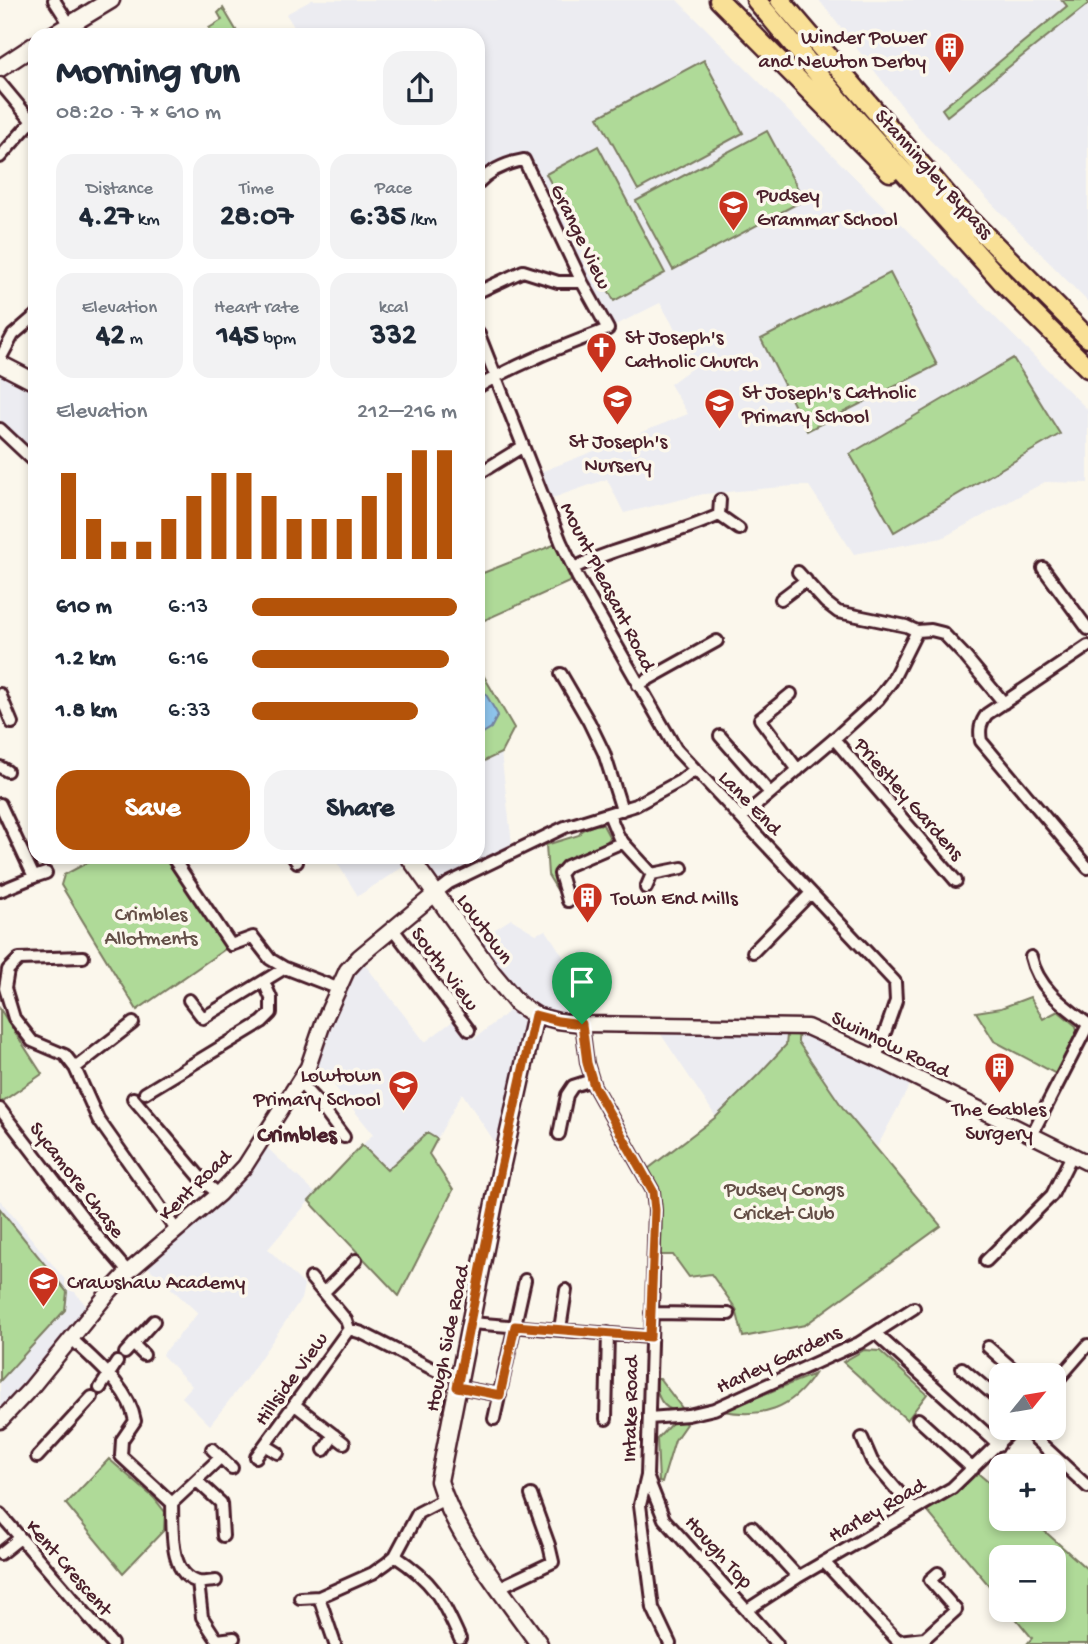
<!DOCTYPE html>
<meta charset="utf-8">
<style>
body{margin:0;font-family:"Gochi Hand",sans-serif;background:#f2f2f3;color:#1f2937;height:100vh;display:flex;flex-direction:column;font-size:26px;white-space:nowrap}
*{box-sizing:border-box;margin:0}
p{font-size:23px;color:#747a83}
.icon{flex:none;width:38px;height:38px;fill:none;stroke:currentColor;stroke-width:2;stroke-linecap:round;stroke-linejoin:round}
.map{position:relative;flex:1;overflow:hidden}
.side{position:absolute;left:28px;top:28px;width:457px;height:836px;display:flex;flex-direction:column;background:#fff;border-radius:21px;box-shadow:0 4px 10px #0003}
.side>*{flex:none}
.needle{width:46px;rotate:60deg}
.fabs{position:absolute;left:989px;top:1363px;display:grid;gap:14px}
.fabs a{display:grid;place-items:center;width:77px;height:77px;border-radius:14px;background:#fff;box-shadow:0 4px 10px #0003;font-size:35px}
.pin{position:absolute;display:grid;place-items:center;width:60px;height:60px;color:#fff;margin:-72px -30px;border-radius:50% 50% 50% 0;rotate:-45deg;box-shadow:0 0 7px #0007}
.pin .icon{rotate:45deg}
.round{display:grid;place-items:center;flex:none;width:74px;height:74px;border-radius:21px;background:#f2f2f3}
.overview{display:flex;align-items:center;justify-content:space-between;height:119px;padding:0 28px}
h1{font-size:38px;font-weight:700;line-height:52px}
.figures{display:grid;grid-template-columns:repeat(3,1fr);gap:10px;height:119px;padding:7px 28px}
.figures div{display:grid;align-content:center;border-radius:18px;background:#f2f2f3;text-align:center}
.figures b{font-size:30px;font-weight:700}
.figures small{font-size:19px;font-weight:400}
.figures p{font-size:19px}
.chart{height:196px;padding:14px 28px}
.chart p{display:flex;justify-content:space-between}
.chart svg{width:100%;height:126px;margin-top:7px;stroke:#b45309;stroke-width:6}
.action{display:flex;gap:14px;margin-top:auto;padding:14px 28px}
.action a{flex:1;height:80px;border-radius:21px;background:#b45309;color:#fff;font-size:28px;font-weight:700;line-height:80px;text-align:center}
.action a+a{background:#f2f2f3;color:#1f2937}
ul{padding:0 28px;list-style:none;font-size:23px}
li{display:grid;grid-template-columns:112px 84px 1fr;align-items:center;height:52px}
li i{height:18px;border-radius:9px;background:#b45309}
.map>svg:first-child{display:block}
.built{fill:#ececf1}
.green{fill:#afda98;stroke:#7c7c62;stroke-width:2}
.water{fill:#8ec4ec;stroke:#73829f;stroke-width:2}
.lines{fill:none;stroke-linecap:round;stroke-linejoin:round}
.minor-casing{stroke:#4a1f2b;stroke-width:16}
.tertiary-casing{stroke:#4a1f2b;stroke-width:19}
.secondary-casing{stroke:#4a1f2b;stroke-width:21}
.trunk-casing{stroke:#4a1f2b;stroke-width:23}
.minor{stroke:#fbf7ec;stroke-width:10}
.tertiary{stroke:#fbf7ec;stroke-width:14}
.secondary{stroke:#fbf7ec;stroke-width:16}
.trunk{stroke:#f9e096;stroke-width:18}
.route-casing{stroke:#fff;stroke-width:14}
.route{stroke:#b45309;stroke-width:9}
.labels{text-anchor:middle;stroke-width:7;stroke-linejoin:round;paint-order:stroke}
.poi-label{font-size:21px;fill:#4a1f2b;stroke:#fbf7ec;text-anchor:start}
.street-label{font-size:21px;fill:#4a1f2b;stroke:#fbf7ec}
.park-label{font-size:21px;fill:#634e46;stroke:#fbf7ec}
.neighbourhood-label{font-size:23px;font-weight:bold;fill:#4a1f2b;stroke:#fbf7ec}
</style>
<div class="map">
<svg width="1088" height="1644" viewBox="0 0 1088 1644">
<rect width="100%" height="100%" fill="#fbf7ec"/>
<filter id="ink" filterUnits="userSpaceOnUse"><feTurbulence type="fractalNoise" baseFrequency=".0143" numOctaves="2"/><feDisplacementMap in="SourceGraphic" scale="14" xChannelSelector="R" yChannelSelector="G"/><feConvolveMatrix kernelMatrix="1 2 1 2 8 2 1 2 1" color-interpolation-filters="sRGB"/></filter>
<g filter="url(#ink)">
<path class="built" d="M312,0H677L1088,410V483L1045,482L942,538L854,554L809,486H793L704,494L624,513L607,479L544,501L533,475L688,414L670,384L696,365L660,303L608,329L524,160L478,183V35H299L286,14Z
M819,0H1088V302L923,133Z
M0,364L35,382V462L0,429Z
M501,753L513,852L436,893L412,861L358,896L334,858H478V764Z
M511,919L536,934L546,930L566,961L585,951V1024L536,1015L504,1156L462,1093L429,1154L453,1190L399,1296L309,1201L268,1249L304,1285L301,1299L246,1379L210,1425L182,1397L192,1386L162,1355L198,1313L141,1261L261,1142L316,1194L373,1134L329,1079L308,1067L359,957L425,1042L457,1018L474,1039L518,1004L472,944Z
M654,1024L788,1026L786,1045L716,1117Z
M799,1026L876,1058L911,1083L877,1147L845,1111L798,1042Z
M0,1200L92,1313L0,1421Z"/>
<path class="green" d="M1062,0H1088V4L947,116L942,109L1067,6Z
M223,8L239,35H213L209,28L222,20L218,13Z
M704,60L743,133L638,190L598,117Z
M767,131L804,200L673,270L636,201Z
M598,146L665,273L614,301L546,174Z
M890,273L937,365L807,431L761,339Z
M1013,358L1060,434L894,532L850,454Z
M561,542L578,578L478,623V575Z
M478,666L514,728L501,753L478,764Z
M597,824L603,825L610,838L605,844L556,876L559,893L548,875L546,845L579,835L582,830Z
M96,858H173L231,945L137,1010L61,885L64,875Z
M1030,997L1043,1019L1058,1011L1076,1026L1077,1031L1056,1074L994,1041L976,1012L1001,1008Z
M0,1009L42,1074L0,1103Z
M788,1026H799L798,1042L845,1111L941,1226L805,1325L743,1337L736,1309L711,1274L689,1277L673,1255H652L655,1210L644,1172L716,1117L759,1074L786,1045Z
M427,1133L437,1139L429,1154L453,1190L399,1296L309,1201L362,1145L387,1170Z
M0,1209L67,1292L65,1310L0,1381Z
M864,1350L880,1351L927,1394L907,1420L843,1362Z
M814,1374C792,1409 762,1418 723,1411Z
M656,1379H660L682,1408L677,1411C660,1408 656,1394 656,1379Z
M684,1422L686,1424L675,1440L662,1483L659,1482L657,1439L672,1423Z
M109,1459L154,1498L165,1512L164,1530L123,1573L66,1504Z
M973,1469L1001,1493V1519H1031L1088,1570V1644H1027L1032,1638L1009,1610H1054V1558H1001V1600L922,1505Z"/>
<path class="water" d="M478,681L498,715L491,728L478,736Z"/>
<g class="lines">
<defs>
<path id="minor" d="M54,0L70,25
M0,83L35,125
M0,157L32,121
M478,183C491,170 505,163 524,160L582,282L608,329C564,346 518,363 478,387
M478,292L523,271L558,282H582
M478,332L561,542L578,578L676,749L895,982L896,1001L876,1058
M0,359L13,335L35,316
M0,429L35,462
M478,474L522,447
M719,515L720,500
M574,568C620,545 672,537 719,515L739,529
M1043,568L1088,629
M798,572L825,602L838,612L906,626L917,631L931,630L943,633L964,655L1004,703
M781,599L806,580
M1088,646L987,714C980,723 979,730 981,741L1088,868
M561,674L589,722L604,753L622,810
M638,685L717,641
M0,694L12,723
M791,694L760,719L798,770
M720,736L770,793
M834,739L878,699L892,681L917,631
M0,767L7,771
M0,804L34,877L46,873
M609,814L619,838L652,874L682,868
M741,818L834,739L956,881
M173,858L231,945L253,937L270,959L285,968
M294,858L297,862
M646,888L652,874
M0,891L34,877
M436,893L449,883L565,827L636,805L680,781L694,770
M568,901L560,874L567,866L623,842
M393,929L469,1030
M753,952L811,893
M83,957L19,959L8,970L5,988L14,1018L32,1041L65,1055L75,1068L98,1119L177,1231
M1031,957C1038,988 1063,1005 1088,1024
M189,1000L203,1018L285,968L337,988
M582,1024L587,1063L594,1086L653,1191L655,1210L647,1476L640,1505L653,1608L670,1644
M75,1068L133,1023
M300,1083L320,1105L344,1137
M145,1093L262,1022L271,1013V998L264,982
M133,1098L205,1183L219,1194
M0,1109L98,1237L128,1272
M559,1134L567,1095L573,1086L592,1080
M1031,1136L1088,1025
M986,1261L1052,1195L1072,1155
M311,1278L346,1320L349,1329
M324,1292L356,1260
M651,1313L729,1314
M471,1323L650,1337
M560,1329L566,1290
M875,1333L999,1445
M72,1339C95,1362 129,1387 135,1421L122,1440L121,1456L172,1503C173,1526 168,1576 199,1582C203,1583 211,1581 216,1581
M133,1344L144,1355
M988,1347L1021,1376
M125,1353L154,1321
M962,1368L1001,1401
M1054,1384L1088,1345
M457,1387L500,1395
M100,1388L117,1362
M295,1405L344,1443
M649,1418L688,1415L714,1409L859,1343L914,1308
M494,1419L525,1280
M606,1419L608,1333
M918,1419L973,1469
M1024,1428L1088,1487
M862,1438L872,1461L914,1510
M265,1445L278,1453
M212,1449L232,1468
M324,1450L334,1435
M37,1457L92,1397
M256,1457L349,1329L362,1333L437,1371L460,1375
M647,1476L664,1519L777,1644
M197,1481L221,1503L223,1536
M172,1503L221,1457
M0,1514L112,1644
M752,1527L798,1577
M0,1554L20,1538
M395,1556C433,1581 442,1598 460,1639
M824,1562L898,1641L925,1638L956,1610L930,1580L938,1573
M198,1582L202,1617L217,1640L234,1638
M500,1587L553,1562L549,1545L531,1495
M300,1598L319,1597
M747,1610L798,1577L952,1488L1014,1428
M335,1644L319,1597L373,1573L387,1563L395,1556L418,1513L445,1499"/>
<path id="tertiary" d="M535,1015L558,1021L582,1024L807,1027L876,1058L1088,1163
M0,1421L31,1388L109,1292L128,1272L219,1194L245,1166L308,1067L323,1023L347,970L359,957L436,893"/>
<path id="secondary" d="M53,35L111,0
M0,68L35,45
M0,364L35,382
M410,858L492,973L518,1004L535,1015L501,1168L439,1481C456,1538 505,1595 539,1644"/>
<path id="trunk" d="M719,0L890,172
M756,0L849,111L1005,285L1088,368
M780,0L960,210L1088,338"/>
</defs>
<use href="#minor" class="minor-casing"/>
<use href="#tertiary" class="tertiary-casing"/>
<use href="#secondary" class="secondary-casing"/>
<use href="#trunk" class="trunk-casing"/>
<use href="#minor" class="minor"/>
<use href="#tertiary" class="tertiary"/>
<use href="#secondary" class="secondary"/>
<use href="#trunk" class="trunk"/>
</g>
</g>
<g class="lines" filter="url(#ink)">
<defs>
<path id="route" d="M535,1015L558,1021L582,1024L587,1063L594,1086L653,1191L655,1210L650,1337L515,1326L500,1395L457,1387L501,1168Z"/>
</defs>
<use href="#route" class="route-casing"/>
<use href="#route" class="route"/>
</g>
<defs>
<symbol id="building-pin" viewBox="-11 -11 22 30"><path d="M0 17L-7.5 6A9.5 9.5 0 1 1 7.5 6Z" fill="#c8321e" stroke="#fbf7ec"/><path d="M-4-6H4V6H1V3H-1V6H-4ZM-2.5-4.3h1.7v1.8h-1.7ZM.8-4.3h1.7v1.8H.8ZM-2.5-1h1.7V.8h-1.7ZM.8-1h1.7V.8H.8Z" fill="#fff"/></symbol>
<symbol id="school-pin" viewBox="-11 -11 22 30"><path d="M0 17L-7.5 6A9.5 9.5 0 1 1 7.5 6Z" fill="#c8321e" stroke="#fbf7ec"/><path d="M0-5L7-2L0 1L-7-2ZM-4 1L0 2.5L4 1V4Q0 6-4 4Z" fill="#fff"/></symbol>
<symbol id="church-pin" viewBox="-11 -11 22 30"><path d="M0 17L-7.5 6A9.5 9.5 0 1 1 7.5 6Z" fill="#c8321e" stroke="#fbf7ec"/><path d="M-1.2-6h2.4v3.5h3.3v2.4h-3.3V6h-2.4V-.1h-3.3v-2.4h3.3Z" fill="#fff"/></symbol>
</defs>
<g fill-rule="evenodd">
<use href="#building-pin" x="932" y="30" width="35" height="47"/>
<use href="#school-pin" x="716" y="188" width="35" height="47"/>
<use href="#church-pin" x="584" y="330" width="35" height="47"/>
<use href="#school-pin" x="600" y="382" width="35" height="47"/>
<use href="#school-pin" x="702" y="386" width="35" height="47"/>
<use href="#building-pin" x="570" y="880" width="35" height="47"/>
<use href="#building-pin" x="982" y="1050" width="35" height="47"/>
<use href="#school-pin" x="386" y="1068" width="35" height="47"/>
<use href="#school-pin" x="26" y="1264" width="35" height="47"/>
</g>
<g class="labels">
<g class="poi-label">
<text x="926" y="43" text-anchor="end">Winder Power<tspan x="926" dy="24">and Newton Derby</tspan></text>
<text x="757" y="201">Pudsey<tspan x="757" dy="24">Grammar School</tspan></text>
<text x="625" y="343">St Joseph's<tspan x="625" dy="24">Catholic Church</tspan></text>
<text x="742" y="398">St Joseph's Catholic<tspan x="742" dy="24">Primary School</tspan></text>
<text x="618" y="447" text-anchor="middle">St Joseph's<tspan x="618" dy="24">Nursery</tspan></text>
<text x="611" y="904">Town End Mills</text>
<text x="381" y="1081" text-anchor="end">Lowtown<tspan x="381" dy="24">Primary School</tspan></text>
<text x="999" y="1115" text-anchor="middle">The Gables<tspan x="999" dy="24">Surgery</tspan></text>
<text x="67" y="1288">Crawshaw Academy</text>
</g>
<g class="street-label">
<text transform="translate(935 173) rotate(48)" y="7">Stanningley Bypass</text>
<text transform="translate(582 236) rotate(64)" y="7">Grange View</text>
<text transform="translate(609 586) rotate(63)" y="7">Mount Pleasant Road</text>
<text transform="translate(910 798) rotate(49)" y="7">Priestley Gardens</text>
<text transform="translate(751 802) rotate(46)" y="7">Lane End</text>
<text transform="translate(486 928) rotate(54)" y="7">Lowtown</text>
<text transform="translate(446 968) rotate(53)" y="7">South View</text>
<text transform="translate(891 1043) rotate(26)" y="7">Swinnow Road</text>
<text transform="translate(78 1179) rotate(52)" y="7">Sycamore Chase</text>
<text transform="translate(194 1184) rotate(-44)" y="7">Kent Road</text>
<text transform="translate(446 1338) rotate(-78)" y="7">Hough Side Road</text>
<text transform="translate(778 1358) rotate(-25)" y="7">Harley Gardens</text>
<text transform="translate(290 1378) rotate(-54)" y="7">Hillside View</text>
<text transform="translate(629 1409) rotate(-89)" y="7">Intake Road</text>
<text transform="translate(876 1509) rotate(-30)" y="7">Harley Road</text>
<text transform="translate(720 1551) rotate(48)" y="7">Hough Top</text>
<text transform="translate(70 1567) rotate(49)" y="7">Kent Crescent</text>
</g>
<g class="park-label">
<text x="151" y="920">Crimbles<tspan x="151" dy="24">Allotments</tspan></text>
<text x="784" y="1195">Pudsey Congs<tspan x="784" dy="24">Cricket Club</tspan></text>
</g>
<g class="neighbourhood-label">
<text x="297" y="1141">Crimbles</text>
</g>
</g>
</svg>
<div class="fabs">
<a><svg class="needle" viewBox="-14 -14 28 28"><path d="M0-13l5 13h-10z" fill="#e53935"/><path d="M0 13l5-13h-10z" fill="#747a83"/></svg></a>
<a>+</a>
<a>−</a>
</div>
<div class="pin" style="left:582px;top:1024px;background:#1e9e55"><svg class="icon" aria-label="arrive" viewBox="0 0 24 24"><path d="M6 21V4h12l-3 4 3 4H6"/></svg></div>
<section class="side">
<div class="overview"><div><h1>Morning run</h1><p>08:20 · 7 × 610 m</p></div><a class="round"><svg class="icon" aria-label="share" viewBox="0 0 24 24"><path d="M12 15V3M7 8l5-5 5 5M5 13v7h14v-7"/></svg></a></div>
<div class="figures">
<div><p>Distance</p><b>4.27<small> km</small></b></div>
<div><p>Time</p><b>28:07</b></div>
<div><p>Pace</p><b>6:35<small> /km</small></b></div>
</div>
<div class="figures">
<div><p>Elevation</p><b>42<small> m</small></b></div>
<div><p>Heart rate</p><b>145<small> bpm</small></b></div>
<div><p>kcal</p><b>332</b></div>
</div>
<div class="chart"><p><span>Elevation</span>212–216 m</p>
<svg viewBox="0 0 160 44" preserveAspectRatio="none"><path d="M5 44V14M15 44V30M25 44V38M35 44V38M45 44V30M55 44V22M65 44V14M75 44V14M85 44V22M95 44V30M105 44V30M115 44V30M125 44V22M135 44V14M145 44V6M155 44V6"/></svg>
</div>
<ul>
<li><b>610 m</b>6:13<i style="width:100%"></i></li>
<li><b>1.2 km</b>6:16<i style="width:96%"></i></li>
<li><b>1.8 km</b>6:33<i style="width:81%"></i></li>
</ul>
<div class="action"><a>Save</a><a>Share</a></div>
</section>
</div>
